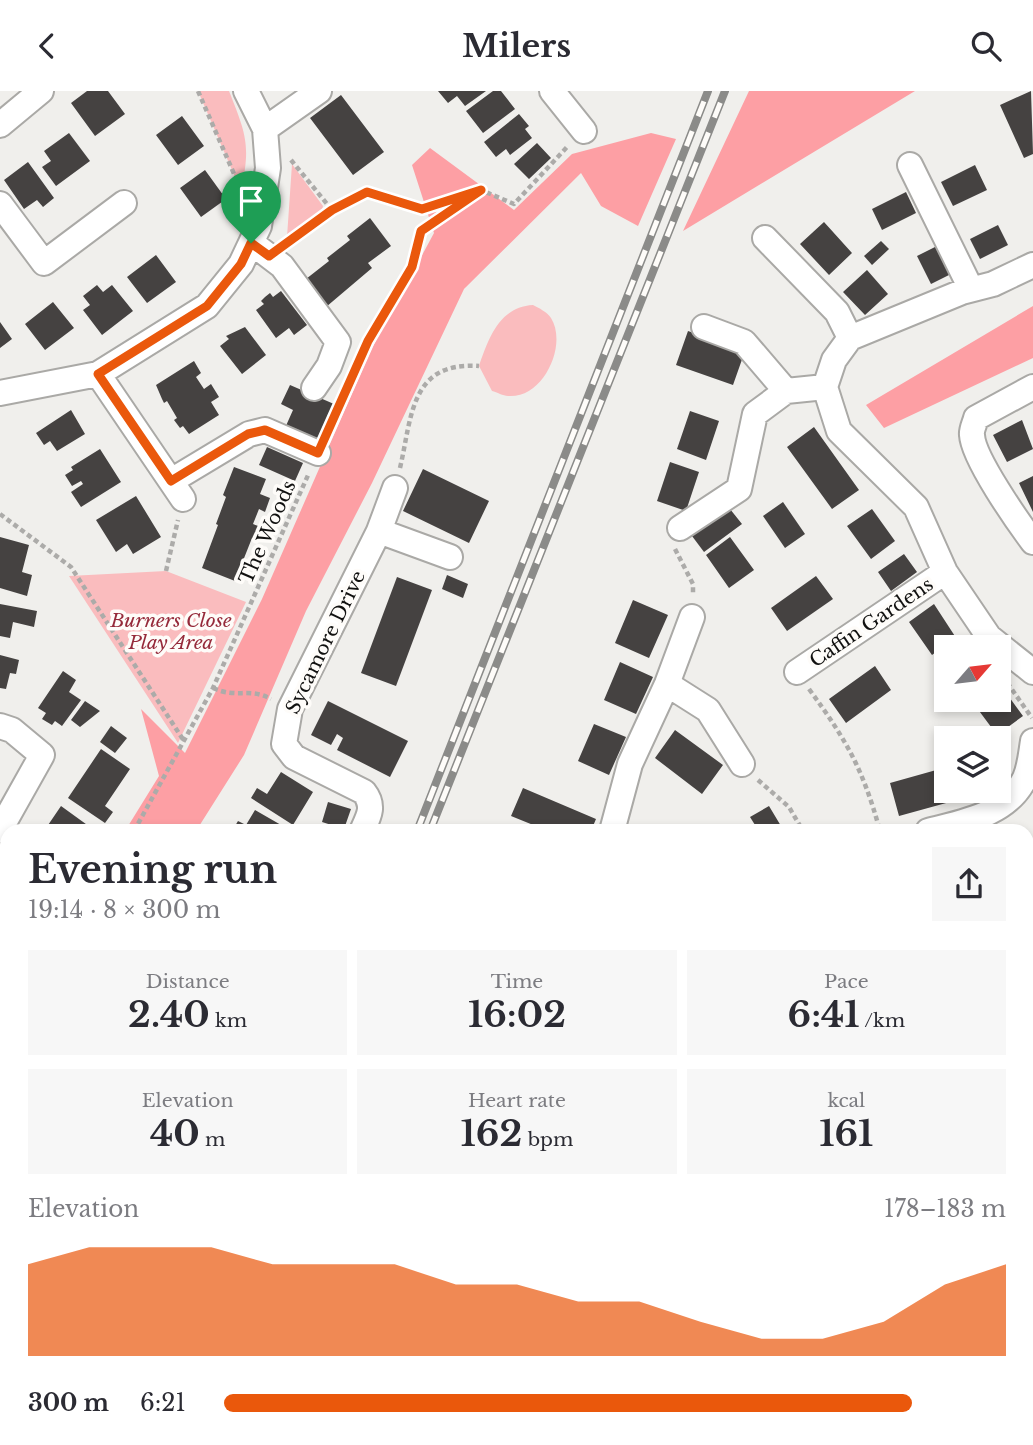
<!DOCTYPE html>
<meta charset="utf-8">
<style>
body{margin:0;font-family:"Libre Baskerville",serif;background:#f7f7f7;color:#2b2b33;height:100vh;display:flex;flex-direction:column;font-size:26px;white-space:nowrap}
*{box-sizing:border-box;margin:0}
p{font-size:23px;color:#7c7c81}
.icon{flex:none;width:38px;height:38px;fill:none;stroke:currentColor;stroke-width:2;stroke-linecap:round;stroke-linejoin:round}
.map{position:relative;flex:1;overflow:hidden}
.details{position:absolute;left:0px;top:733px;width:1034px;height:621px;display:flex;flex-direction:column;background:#fff;border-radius:21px 21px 0 0;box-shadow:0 4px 10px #0003}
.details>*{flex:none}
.needle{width:46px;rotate:62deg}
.controls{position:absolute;left:934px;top:544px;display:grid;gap:14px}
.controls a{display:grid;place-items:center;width:77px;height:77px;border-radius:0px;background:#fff;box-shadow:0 4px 10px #0003;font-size:35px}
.pin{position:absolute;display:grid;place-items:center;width:60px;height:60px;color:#fff;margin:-72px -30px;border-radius:50% 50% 50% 0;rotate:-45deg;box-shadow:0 0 7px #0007}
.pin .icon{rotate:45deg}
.round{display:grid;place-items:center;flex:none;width:74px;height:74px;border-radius:0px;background:#f7f7f7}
.head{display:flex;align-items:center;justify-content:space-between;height:119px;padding:0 28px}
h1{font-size:38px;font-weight:800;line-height:52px}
.stats{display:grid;grid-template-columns:repeat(3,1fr);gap:10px;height:119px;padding:7px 28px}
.stats div{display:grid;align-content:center;border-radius:0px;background:#f7f7f7;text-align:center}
.stats b{font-size:35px;font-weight:800}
.stats small{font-size:19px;font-weight:400}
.stats p{font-size:19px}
.chart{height:196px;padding:14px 28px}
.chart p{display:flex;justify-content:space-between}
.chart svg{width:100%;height:126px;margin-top:7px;fill:#ea580c;opacity:.7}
ul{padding:0 28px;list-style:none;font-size:23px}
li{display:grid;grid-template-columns:112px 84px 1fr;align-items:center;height:52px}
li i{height:18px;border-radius:9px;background:#ea580c}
header{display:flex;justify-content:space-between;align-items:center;height:91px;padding:0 28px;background:#fff;font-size:32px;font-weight:800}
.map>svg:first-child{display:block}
.green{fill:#fabcbe}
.forest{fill:#fd9fa4}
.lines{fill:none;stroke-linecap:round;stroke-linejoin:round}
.stream{stroke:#61a96f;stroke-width:7}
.building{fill:#454241}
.minor-casing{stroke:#aaa9a6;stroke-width:28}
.path{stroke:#acaba9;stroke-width:4.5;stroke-dasharray:5 3.5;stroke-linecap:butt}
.minor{stroke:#fff;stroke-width:24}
.rail-casing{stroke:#8b8b89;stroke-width:8}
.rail{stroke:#fefcf9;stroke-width:5;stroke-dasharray:16;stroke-linecap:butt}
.route-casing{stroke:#fff;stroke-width:14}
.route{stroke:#ea580c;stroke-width:9}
.labels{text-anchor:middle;stroke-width:7;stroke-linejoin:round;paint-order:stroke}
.street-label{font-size:19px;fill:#111110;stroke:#fefcf9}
.park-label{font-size:19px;font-style:italic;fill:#952a3a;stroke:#fefcf9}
</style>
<header><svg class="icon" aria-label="back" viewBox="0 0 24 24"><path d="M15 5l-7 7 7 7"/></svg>Milers<svg class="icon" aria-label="search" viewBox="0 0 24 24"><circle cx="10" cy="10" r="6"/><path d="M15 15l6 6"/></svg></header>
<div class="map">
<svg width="1033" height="1354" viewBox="0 0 1033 1354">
<rect width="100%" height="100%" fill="#f0efec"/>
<path class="green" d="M198,0H229C246,43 251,54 241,100Z
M292,73L323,115L321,123L287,146Z
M533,214C539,217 547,221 551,227C568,254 543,308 508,305C503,305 497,301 492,300L479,275C489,246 500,216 533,214Z
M166,480L246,511L178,652L69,485Z"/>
<path class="forest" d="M749,0H915L683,140Z
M651,42L676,48L638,135L601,115L581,82L464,198L372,392L306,520L244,664L196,740H125L159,685L141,618L185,662L262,508L372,257L434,142L412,74L430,57L514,119L572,63Z
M1033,215V267L884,337L866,314Z
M7,930V1011L0,1021V938Z"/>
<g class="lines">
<path class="stream" d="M1027,1009L1033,1005"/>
</g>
<path class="building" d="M87,0H108L125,23L95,45L71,12Z
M438,0H486L465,15L457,5L448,12Z
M493,0H501L515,18L483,42L466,20Z
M1031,0L1033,63L1024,67L1000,14Z
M341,4L384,61L353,84L310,27Z
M519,23L529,35L525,38L532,47L510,64L506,58L496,66L484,51Z
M182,25L204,55L178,74L156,44Z
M69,42L90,70L56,95L42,76L51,70L44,60Z
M537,52L551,67L529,88L514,73Z
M28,71L54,107L43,116L37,109L24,118L4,89Z
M975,74L987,99L953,115L941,91Z
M205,79L226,108L201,126L180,97Z
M906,101L916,122L882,139L872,118Z
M370,127L391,155L368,172L372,177L326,216L306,188L329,170L327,167L350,149L347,145Z
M824,131L852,162L829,184L800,153Z
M998,134L1008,154L980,168L970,148Z
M881,150L889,158L872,174L864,165Z
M937,155L951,183L931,193L917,165Z
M156,164L176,191L147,212L127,186Z
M867,179L888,203L865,224L843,201Z
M97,194L103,201L112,194L133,220L102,244L83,219L90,214L83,205Z
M281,200L307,234L294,244L289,237L276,247L256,219L264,213L261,210L265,206L270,202L273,206Z
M53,211L74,237L45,259L25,233Z
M0,231L12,248L0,257Z
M245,236L266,264L242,283L220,255L229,248L226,245Z
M688,240L745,260L733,294L676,274Z
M194,270L201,282L196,286L204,298L211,293L219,306L211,311L219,324L189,343L183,335L180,337L174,329L177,327L167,310L164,312L162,308L156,294Z
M290,294L334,313L317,352L285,337L293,319L281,313Z
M71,319L85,343L57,360L50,350L44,354L36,342Z
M690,320L719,330L706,369L677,358Z
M1022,329L1033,358L1007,371L993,344Z
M814,336L859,399L832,418L787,356Z
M267,356L303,372L295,390L259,374Z
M100,358L121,391L81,416L71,401L83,393L81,390L72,395L65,384L73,379L71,376Z
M670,371L699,381L686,420L657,410Z
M234,376L266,388L260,403L270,407L265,421L259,418L253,433L261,436L256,448L252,447L235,490L202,477L218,434L216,433L226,406L223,404Z
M423,378L489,410L469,452L403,420Z
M1033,385V421L1019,392Z
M136,405L161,446L133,463L127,453L116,461L96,429Z
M783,411L805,443L785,457L763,425Z
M730,418L742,433L704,461L692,445Z
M872,418L895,450L871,468L847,435Z
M0,446L29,454L22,481L32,484L27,505L0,497Z
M730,446L754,479L729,497L706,464Z
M904,463L917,481L891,500L878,481Z
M447,484L468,493L463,507L442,498Z
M816,485L833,508L787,540L771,517Z
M397,486L432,499L396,595L361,582Z
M633,509L668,524L649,567L615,552Z
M0,513L37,520L34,536L13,531L10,547L0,545Z
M934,513L962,556H947V576L936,561L932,564L909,531Z
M0,564L19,569L16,583L10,582L6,598L0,597Z
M620,571L653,586L636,623L604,609Z
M875,575L891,599L846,632L829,608Z
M63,580L76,589L69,601L81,609L62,635L55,630L52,634L42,628L46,622L38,617Z
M999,592L1023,625L997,644L971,609H999Z
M85,610L100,620L80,636L71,629Z
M328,610L408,650L390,686L337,659L343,647L337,643L331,654L311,644Z
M594,633L626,646L609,684L578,670Z
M111,635L127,647L115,662L100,651Z
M675,639L723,674L702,703L655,667Z
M101,658L130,678L105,715L113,721L105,732L68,707Z
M947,676V700H955L957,709L899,725L890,692Z
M281,681L313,701L293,734L251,707L257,697L267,703Z
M523,697L596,728L591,740H548L511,725Z
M328,711L351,718L344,738L322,731Z
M61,715L90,736L87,740H44Z
M769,715L784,740H744L755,734L750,726Z
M255,719L288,738L287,740H232L238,730L246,734Z
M0,783L7,789V812L0,806Z
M0,856L7,860V904L0,899Z
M7,1106V1140L0,1137V1123Z
M4,1189L7,1190V1214L0,1211Z
M1033,1344V1354H1005L1027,1348Z
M948,1348H961L963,1354H931Z"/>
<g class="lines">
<defs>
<path id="minor" d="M552,0L584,40
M0,34L41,0
M265,38L319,0
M910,74L971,198
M0,113L44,172L124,112
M765,147L837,221L850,247
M252,152L282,175L338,251L329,275L314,297
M1033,174L993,193L962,201L850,247L834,269L825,296L839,340L916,416L945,481L989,546L1033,581
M704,236L744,251L786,300
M98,283L183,408
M1033,296L976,327C975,332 971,339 972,344C973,367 1018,431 1033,451
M0,302L98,283L207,215L241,173L259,135L268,77L265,38L246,0
M171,390L249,343L265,339L318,362
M680,437L739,398L755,323L786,300L825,296
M379,440L450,466
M797,581L945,481
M667,593L708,619L742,673
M0,635L12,639L42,664L0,739
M362,740C369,725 375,715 364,701L294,666L284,653L290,618L379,440L395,397
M612,740L630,673L667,593L692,526
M928,740C962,731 1008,724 1025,687C1030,676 1031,662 1033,650
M0,766L7,771
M1027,942L1033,940
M1027,1068L1033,1067
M1027,1284L1033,1290
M52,1348L69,1354
M440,1348L442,1354
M1,1354L7,1341
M122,1354L125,1348
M359,1354L361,1348
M658,1354L659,1348
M807,1354V1348"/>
</defs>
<use href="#minor" class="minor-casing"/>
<path class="path" d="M198,0L241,99
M291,69L332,119L367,101L422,118L481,99L514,113L568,55
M287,152L332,119
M360,268L412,176L421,140L481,99
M327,342L349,292
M400,377C412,326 410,270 479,275
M0,423L71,476L184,650
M675,458L693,493V504
M166,480L178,429
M1001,594L1006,590L1032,627
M213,597C237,608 249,596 271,608
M809,598C847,650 863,678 880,740
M758,689L789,716L803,740
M134,740L213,597L309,382
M0,961L7,952
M1027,987L1033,992"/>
<use href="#minor" class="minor"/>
<defs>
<path id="rail" d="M417,740L708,0
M430,740L725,0
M177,1354L180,1348
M190,1354L193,1348"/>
</defs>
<use href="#rail" class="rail-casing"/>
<use href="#rail" class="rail"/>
</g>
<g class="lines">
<defs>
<path id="route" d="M481,99L421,140L412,176L368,250L318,362L265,339L248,343L171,390L98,283L207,215L241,173L251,152L269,165L332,119L367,101L422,118Z"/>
</defs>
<use href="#route" class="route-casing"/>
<use href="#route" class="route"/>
</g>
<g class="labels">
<g class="street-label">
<text transform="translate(267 441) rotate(-66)" y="7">The Woods</text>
<text transform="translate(871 531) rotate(-34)" y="7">Caffin Gardens</text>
<text transform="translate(325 551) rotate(-64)" y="7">Sycamore Drive</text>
</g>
<g class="park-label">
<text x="171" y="536">Burners Close<tspan x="171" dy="22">Play Area</tspan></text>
</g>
</g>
</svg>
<div class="controls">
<a><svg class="needle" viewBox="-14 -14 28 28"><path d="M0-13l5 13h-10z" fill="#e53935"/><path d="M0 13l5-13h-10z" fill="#7c7c81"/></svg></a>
<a><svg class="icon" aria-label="layers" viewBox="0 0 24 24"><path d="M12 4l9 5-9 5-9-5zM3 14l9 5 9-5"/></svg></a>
</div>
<div class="pin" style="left:251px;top:152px;background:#1e9e55"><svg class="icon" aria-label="arrive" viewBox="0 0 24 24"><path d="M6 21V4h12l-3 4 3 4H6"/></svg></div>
<section class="details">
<div class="head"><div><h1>Evening run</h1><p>19:14 · 8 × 300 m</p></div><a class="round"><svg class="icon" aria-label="share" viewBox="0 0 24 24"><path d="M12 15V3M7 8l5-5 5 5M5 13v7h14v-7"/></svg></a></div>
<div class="stats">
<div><p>Distance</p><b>2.40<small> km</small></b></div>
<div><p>Time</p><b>16:02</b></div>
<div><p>Pace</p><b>6:41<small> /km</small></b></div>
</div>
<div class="stats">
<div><p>Elevation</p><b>40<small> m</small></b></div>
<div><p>Heart rate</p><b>162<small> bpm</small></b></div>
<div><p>kcal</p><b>161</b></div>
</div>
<div class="chart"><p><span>Elevation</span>178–183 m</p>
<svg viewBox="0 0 160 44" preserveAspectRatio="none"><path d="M0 44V12L10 6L20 6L30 6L40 12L50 12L60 12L70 19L80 19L90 25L100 25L110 32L120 38L130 38L140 32L150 19L160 12V44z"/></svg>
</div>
<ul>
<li><b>300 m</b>6:21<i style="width:88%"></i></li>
</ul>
</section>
</div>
